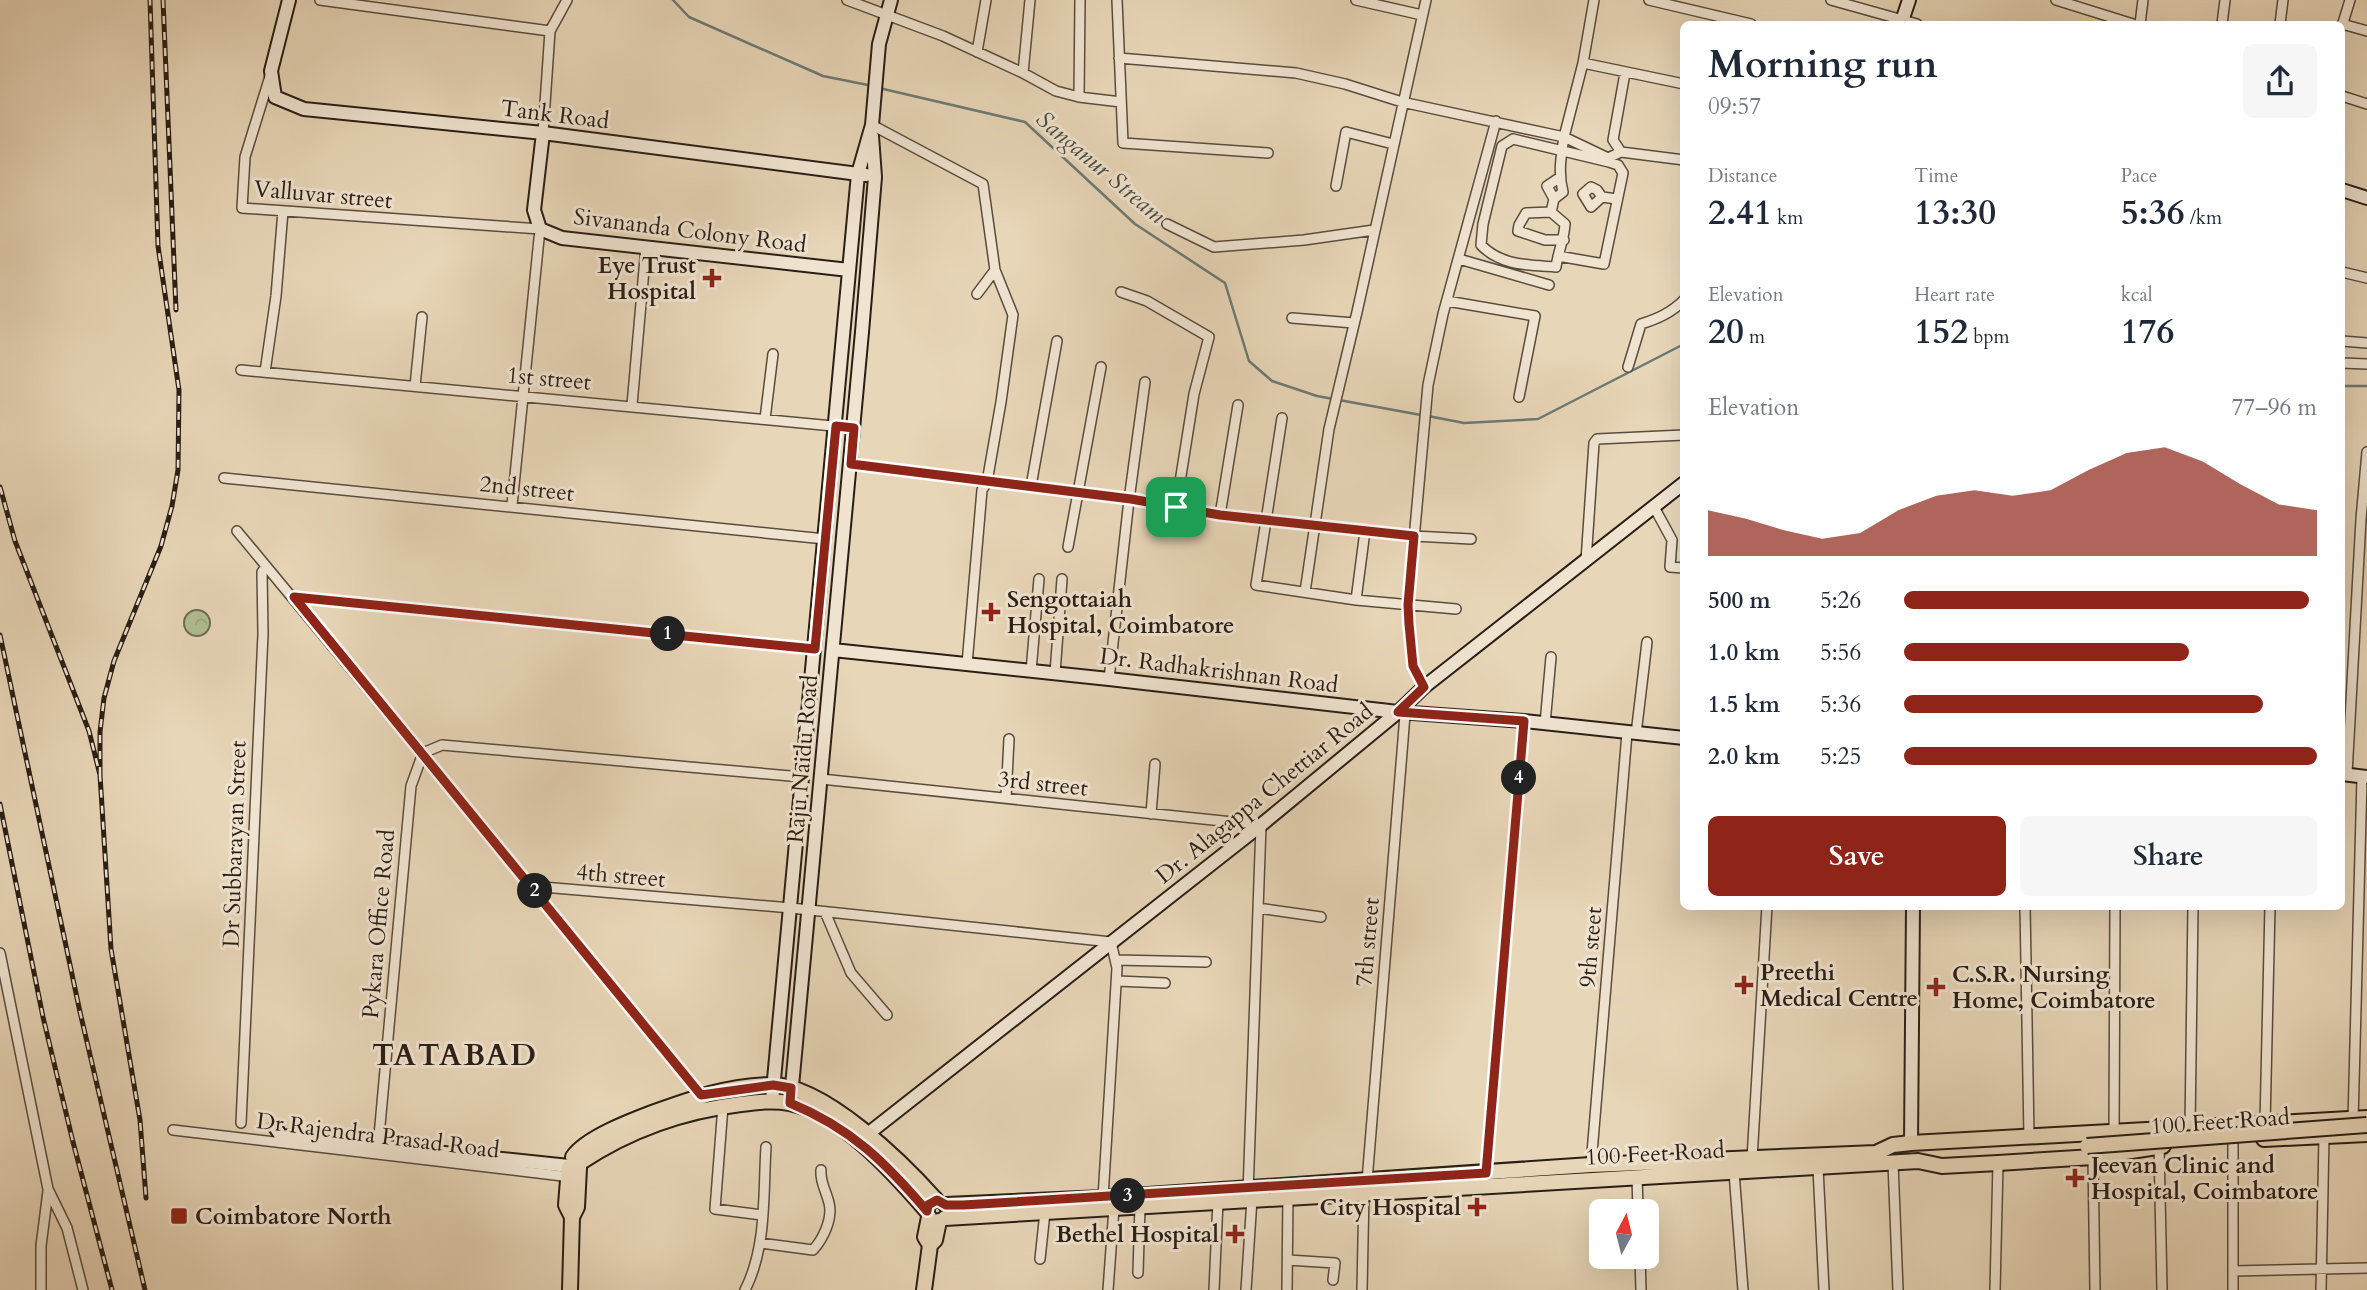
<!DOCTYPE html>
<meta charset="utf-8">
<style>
body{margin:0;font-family:Cardo,serif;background:#f6f6f7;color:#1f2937;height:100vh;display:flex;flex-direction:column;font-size:26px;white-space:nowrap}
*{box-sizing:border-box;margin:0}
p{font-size:23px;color:#747a83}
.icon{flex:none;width:38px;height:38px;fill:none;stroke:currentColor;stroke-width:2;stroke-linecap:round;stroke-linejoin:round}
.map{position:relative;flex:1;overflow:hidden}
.panel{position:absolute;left:1680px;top:21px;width:665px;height:889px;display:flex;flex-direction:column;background:#fff;border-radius:10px;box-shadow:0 7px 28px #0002}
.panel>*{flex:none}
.needle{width:46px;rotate:7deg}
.controls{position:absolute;left:1589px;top:1199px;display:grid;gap:14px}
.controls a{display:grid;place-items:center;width:70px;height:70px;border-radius:10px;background:#fff;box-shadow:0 7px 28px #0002;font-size:35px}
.pin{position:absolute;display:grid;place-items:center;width:60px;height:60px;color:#fff;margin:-30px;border-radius:14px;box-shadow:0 4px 10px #0006}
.km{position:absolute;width:35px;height:35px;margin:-18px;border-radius:50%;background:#222;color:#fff;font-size:19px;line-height:35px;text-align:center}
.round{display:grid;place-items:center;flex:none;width:74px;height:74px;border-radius:10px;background:#f6f6f7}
.summary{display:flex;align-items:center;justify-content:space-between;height:119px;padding:0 28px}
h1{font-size:38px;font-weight:600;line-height:52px}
.stats{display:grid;grid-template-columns:repeat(3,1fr);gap:10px;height:119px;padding:7px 28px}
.stats div{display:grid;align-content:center}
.stats b{font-size:35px;font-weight:600}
.stats small{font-size:19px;font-weight:400}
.stats p{font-size:19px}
.chart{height:196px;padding:14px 28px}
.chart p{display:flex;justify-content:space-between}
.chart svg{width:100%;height:126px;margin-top:7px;fill:#8f2418;opacity:.7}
.primary-button{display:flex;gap:14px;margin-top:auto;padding:14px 28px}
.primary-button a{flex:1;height:80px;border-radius:10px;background:#8f2418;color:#fff;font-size:28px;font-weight:600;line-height:80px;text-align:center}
.primary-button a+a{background:#f6f6f7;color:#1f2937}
ul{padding:0 28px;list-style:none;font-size:23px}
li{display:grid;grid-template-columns:112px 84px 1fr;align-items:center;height:52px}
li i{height:18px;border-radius:9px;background:#8f2418}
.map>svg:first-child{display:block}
.forest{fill:url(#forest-crowns);stroke:#6d6e54;stroke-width:2}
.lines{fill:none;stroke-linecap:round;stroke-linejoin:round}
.stream{stroke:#6c7a75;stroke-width:2.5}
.street-casing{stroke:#594c3e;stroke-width:12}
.secondary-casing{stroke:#291e15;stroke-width:16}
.primary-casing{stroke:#291e15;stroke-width:18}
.street{stroke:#f0e4d1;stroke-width:9}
.secondary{stroke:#f0e4d1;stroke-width:12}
.primary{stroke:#e8d6b8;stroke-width:14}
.rail-casing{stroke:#291e15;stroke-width:5}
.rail{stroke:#f0e4d1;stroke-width:2.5;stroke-dasharray:8;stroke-linecap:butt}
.primary-bridge-casing{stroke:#291e15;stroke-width:18;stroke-linecap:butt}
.primary-bridge{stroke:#e8d6b8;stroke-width:14}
.route-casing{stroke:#fff;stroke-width:14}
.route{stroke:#8f2418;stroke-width:9}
.poi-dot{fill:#8f2418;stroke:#f0e4d1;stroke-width:2.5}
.labels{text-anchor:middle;stroke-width:6;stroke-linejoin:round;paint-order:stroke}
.street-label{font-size:23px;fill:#291e15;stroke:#f0e4d1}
.poi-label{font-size:23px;font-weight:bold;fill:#291e15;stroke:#f0e4d1;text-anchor:start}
.water-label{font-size:24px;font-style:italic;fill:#4a4c45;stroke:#f0e4d1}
.district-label{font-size:30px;font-weight:bold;letter-spacing:2px;fill:#291e15;stroke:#f0e4d1}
</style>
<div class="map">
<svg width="2367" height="1290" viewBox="0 0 2367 1290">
<defs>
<pattern id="forest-crowns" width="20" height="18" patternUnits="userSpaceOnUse" patternTransform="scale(1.75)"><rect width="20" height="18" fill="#b1bf93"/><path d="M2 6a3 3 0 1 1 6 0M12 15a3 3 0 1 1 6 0" fill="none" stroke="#98a47e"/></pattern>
</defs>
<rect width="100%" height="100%" fill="#e8d6b8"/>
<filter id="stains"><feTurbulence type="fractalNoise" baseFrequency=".00286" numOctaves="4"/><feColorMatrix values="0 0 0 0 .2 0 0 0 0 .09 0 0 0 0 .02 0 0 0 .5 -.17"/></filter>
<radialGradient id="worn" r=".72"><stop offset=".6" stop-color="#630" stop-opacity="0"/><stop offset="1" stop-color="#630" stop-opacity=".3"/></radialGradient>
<path class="forest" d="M184 623a13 13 0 1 1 26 0a13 13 0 1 1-26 0Z"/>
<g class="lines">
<path class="stream" d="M673,0L689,17L823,76L873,86
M879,88L1025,122L1135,224L1225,283L1249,361L1272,381L1317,396L1421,415
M2342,386H2367
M1428,416L1464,423L1538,419L1684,344"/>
<defs>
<path id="street" d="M320,0L550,31L543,133
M847,0L943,36L1023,73L1056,91L1079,97L1121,102
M1117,0L1123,143L1268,153
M1356,0L1422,15
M1649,0L1751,24
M1831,0L1917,24
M2056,0L2133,24
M2140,24L2143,0
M2222,24L2225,0
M2280,24L2283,0
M2342,24L2367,31
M2342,26L2350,0
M550,31L567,0
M977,52L986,0
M1119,58L1296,73L1345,84L1402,102L1564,137L1583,63L1684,84
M1583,63L1594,0
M271,73L245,157L242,208L540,229L512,505
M1023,73L1030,0
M2342,96L2367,104
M1079,97L1080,0
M872,125L983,184L995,270L1013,315L1001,402L987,482L982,490L967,664
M1621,152L1613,140L1625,73
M1336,186L1346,132L1393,144
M1602,197L1591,207L1583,194L1591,187L1597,190L1602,197L1617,199
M1554,199L1547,186L1559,178
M1551,212L1526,213L1519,225L1518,231L1545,240H1564
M1167,224L1214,247L1304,240L1374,230
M1558,256L1604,264L1623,173L1618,165L1609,162L1513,139L1502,146L1483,224L1481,245C1501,266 1529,265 1556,267C1558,252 1564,240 1565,224L1551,212L1554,199L1563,192C1558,173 1561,156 1564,137L1608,158L1621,152L1684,160
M1459,259L1549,285
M2342,272L2367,278
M1121,292L1147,301L1209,337L1194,394L1176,507
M977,294L995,270
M1447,301L1535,316L1519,397
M1292,318L1354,323
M2342,341L2367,343
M2342,363L2367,364
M1628,367L1641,324C1657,319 1671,313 1684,300
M241,370L854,428
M265,372L276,296L283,211
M415,386L422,317
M632,405L646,247
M1282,418L1256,585L1356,600L1456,609
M765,419L773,354
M851,464L1131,499L1220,515L1414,536L1471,539
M224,478L825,539
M1031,486L1057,341
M1654,507L1672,540L1670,567L1684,568
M1220,515L1238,405
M237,531L531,886L791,908L1111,942L1117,968L1103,1198
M1068,547L1101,367
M1586,561L1594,443L1597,439L1684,435
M1305,592L1329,429L1357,312L1426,0
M294,597L815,649
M1356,600L1365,531
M1031,671L1039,579
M1055,673L1062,579
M1109,679L1129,500L1145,382
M1424,687L1413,666L1408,605L1428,385L1443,314L1496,121
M1545,724L1551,657
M1636,734L1647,642
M2347,774L2361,519L2367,452
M821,779L1261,825L1248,1193
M1006,798L1009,739
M1151,814L1155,764
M531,886L701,1095
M2025,906L2029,1137
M1258,908L1321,917
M825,912L851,973L887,1015
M0,953L48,1189L67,1228L83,1290
M1116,960L1206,962
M1117,981L1165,983
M723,1106L715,1209L762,1215
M2353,1121L2362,777
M241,1123L263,634L262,572L266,567
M2265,1124L2270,906
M2190,1129L2193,906
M173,1130L571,1177
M2114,1134L2115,906
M2233,1141V1290
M2159,1146L2162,1290
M378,1147L411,786L423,753L442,745L802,777
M2093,1157L2095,1290
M1752,1159L1767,906
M1893,1163L1898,1290
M1591,1165L1627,733
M1818,1168L1824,1290
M1734,1172L1743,1290
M1486,1173L1524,721
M1637,1176L1638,1211
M1367,1181L1403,740L1405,714L1399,712
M760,1243L813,1250C823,1239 833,1219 829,1203C826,1190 820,1183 821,1170
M1640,1256L1641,1290
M1040,1259L1045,1212
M1288,1260L1335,1263L1333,1280
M2233,1271L2367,1268
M1138,1273L1140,1206
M41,1290V1246L48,1191
M745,1290C767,1247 763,1194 766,1147
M1108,1290L1114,1208
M1214,1290L1218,1201
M1246,1290L1252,1199
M1287,1290L1288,1194
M1362,1290L1364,1192
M1995,1290L1998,1163
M2321,1290L2324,1136"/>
<path id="secondary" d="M289,0L271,71L275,97L304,109L543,133L866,175
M1901,24L1909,0
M543,133L534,210L540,229L562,238L849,270
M2342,190L2367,198
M833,650L1109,679L1398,712L1524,721L1684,738
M2342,774L2367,777
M791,1097L862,332L875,177L872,136
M772,1101L858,174L872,125L879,44L891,0
M275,1127L281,1136L569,1166
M869,1133L1261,825L1398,712L1424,687L1684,483
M1911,1143L1913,906"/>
<path id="primary" d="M2264,1139L2367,1134
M573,1157C586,1138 631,1121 652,1113C691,1099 730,1085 772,1085C824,1085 903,1163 936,1200
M581,1162C629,1130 683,1111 741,1104C757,1102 773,1100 789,1103C841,1113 894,1173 927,1211
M569,1167L566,1205L572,1217L570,1290
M946,1205L1103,1198L1591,1165L1876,1153L1893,1145L1911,1143L2367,1118
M572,1217L577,1207L579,1168
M929,1217L925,1237L930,1245
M945,1218L1918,1161L1942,1166L1998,1163L2093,1157L2163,1146
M924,1290L930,1245L935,1240L939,1221"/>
</defs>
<use href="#street" class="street-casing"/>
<use href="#secondary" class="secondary-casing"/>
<use href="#primary" class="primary-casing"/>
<use href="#street" class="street"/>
<use href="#secondary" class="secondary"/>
<use href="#primary" class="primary"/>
<defs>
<path id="rail" d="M163,0L176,310
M0,487L15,541L89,731L100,775L111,949L140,1120L146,1198
M0,635L80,1012L145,1290
M100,775V732L104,698L114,661L161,546L172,506L178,470L179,390L158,246L150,0
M0,804L43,1017L73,1142L112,1290"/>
</defs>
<use href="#rail" class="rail-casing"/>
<use href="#rail" class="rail"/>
<defs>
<path id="primary-bridge" d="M2087,1146L2367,1125"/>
</defs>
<use href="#primary-bridge" class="primary-bridge-casing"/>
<use href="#primary-bridge" class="primary-bridge"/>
</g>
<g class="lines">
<defs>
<path id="route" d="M836,426L854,428L851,464L1131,499L1220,515L1414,536L1408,605L1409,624L1413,666L1424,687L1398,712L1524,721L1486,1173L963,1205H946L937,1200L928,1205L927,1211C885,1162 851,1128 790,1103L791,1088L773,1085L701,1095L294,597L815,649Z"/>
</defs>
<use href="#route" class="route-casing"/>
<use href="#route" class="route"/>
</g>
<g class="poi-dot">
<path d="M708.5 267.5h7v7h7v7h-7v7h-7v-7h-7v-7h7z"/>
<path d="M987.5 601.5h7v7h7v7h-7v7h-7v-7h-7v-7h7z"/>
<path d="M1740.5 974.5h7v7h7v7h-7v7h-7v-7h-7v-7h7z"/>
<path d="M1932.5 976.5h7v7h7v7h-7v7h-7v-7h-7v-7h7z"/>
<path d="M2071.5 1167.5h7v7h7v7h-7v7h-7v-7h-7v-7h7z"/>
<path d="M1473.5 1196.5h7v7h7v7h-7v7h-7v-7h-7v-7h7z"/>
<rect x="170" y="1207" width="18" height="18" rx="3.5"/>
<path d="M1231.5 1223.5h7v7h7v7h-7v7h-7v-7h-7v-7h7z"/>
</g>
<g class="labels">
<g class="street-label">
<text transform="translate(555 114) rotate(7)" y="8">Tank Road</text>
<text transform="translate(323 194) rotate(5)" y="8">Valluvar street</text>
<text transform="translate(690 230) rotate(7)" y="8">Sivananda Colony Road</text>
<text transform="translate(549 378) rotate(5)" y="8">1st street</text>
<text transform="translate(527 488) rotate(6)" y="8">2nd street</text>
<text transform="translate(1219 670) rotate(7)" y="8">Dr. Radhakrishnan Road</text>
<text transform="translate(802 759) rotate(-85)" y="8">Raju Naidu Road</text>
<text transform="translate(1043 783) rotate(6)" y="8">3rd street</text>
<text transform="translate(1264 793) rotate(-39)" y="8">Dr. Alagappa Chettiar Road</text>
<text transform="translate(234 844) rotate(-88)" y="8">Dr Subbarayan Street</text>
<text transform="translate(621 875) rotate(5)" y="8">4th street</text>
<text transform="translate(378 924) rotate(-85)" y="8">Pykara Office Road</text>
<text transform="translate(1367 942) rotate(-85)" y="8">7th street</text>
<text transform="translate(1590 947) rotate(-85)" y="8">9th steet</text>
<text transform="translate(2220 1121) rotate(-4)" y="8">100 Feet Road</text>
<text transform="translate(378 1135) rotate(7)" y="8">Dr Rajendra Prasad Road</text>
<text transform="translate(1655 1153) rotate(-3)" y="8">100 Feet Road</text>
</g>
<g class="poi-label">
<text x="696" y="273" text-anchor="end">Eye Trust<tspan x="696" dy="26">Hospital</tspan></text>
<text x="1007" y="607">Sengottaiah<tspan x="1007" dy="26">Hospital, Coimbatore</tspan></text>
<text x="1760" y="980">Preethi<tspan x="1760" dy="26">Medical Centre</tspan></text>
<text x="1952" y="982">C.S.R. Nursing<tspan x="1952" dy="26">Home, Coimbatore</tspan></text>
<text x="2091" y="1173">Jeevan Clinic and<tspan x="2091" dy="26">Hospital, Coimbatore</tspan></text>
<text x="1461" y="1215" text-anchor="end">City Hospital</text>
<text x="195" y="1224">Coimbatore North</text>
<text x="1219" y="1242" text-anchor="end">Bethel Hospital</text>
</g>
<g class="water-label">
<text transform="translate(1101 167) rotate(40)" y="8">Sanganur Stream</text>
</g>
<g class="district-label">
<text x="455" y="1065">TATABAD</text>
</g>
</g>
<rect width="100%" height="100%" filter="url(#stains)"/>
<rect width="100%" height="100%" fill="url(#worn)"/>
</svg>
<div class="controls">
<a><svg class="needle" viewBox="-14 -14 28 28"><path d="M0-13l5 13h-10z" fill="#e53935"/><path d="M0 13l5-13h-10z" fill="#747a83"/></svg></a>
</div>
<div class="pin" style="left:1176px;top:507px;background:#1e9e55"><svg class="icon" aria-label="arrive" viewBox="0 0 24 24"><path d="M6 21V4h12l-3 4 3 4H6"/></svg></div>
<b class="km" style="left:668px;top:634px">1</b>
<b class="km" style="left:535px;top:891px">2</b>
<b class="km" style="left:1128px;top:1196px">3</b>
<b class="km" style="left:1519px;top:778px">4</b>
<section class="panel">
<div class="summary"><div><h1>Morning run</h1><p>09:57</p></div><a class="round"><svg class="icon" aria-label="share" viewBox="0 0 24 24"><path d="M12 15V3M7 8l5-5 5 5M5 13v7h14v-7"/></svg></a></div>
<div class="stats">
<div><p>Distance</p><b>2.41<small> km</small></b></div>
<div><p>Time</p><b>13:30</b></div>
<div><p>Pace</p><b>5:36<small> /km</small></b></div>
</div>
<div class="stats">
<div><p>Elevation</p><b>20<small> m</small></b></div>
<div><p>Heart rate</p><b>152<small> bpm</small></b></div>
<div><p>kcal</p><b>176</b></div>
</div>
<div class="chart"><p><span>Elevation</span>77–96 m</p>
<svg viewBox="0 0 160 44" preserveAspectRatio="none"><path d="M0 44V28L10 31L20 35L30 38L40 36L50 28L60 23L70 21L80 23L90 21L100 14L110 8L120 6L130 11L140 19L150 26L160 28V44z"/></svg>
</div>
<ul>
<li><b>500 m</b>5:26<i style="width:98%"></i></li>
<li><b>1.0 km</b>5:56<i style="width:69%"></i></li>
<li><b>1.5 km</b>5:36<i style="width:87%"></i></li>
<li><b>2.0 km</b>5:25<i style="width:100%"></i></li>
</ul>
<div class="primary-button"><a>Save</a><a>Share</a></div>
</section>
</div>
